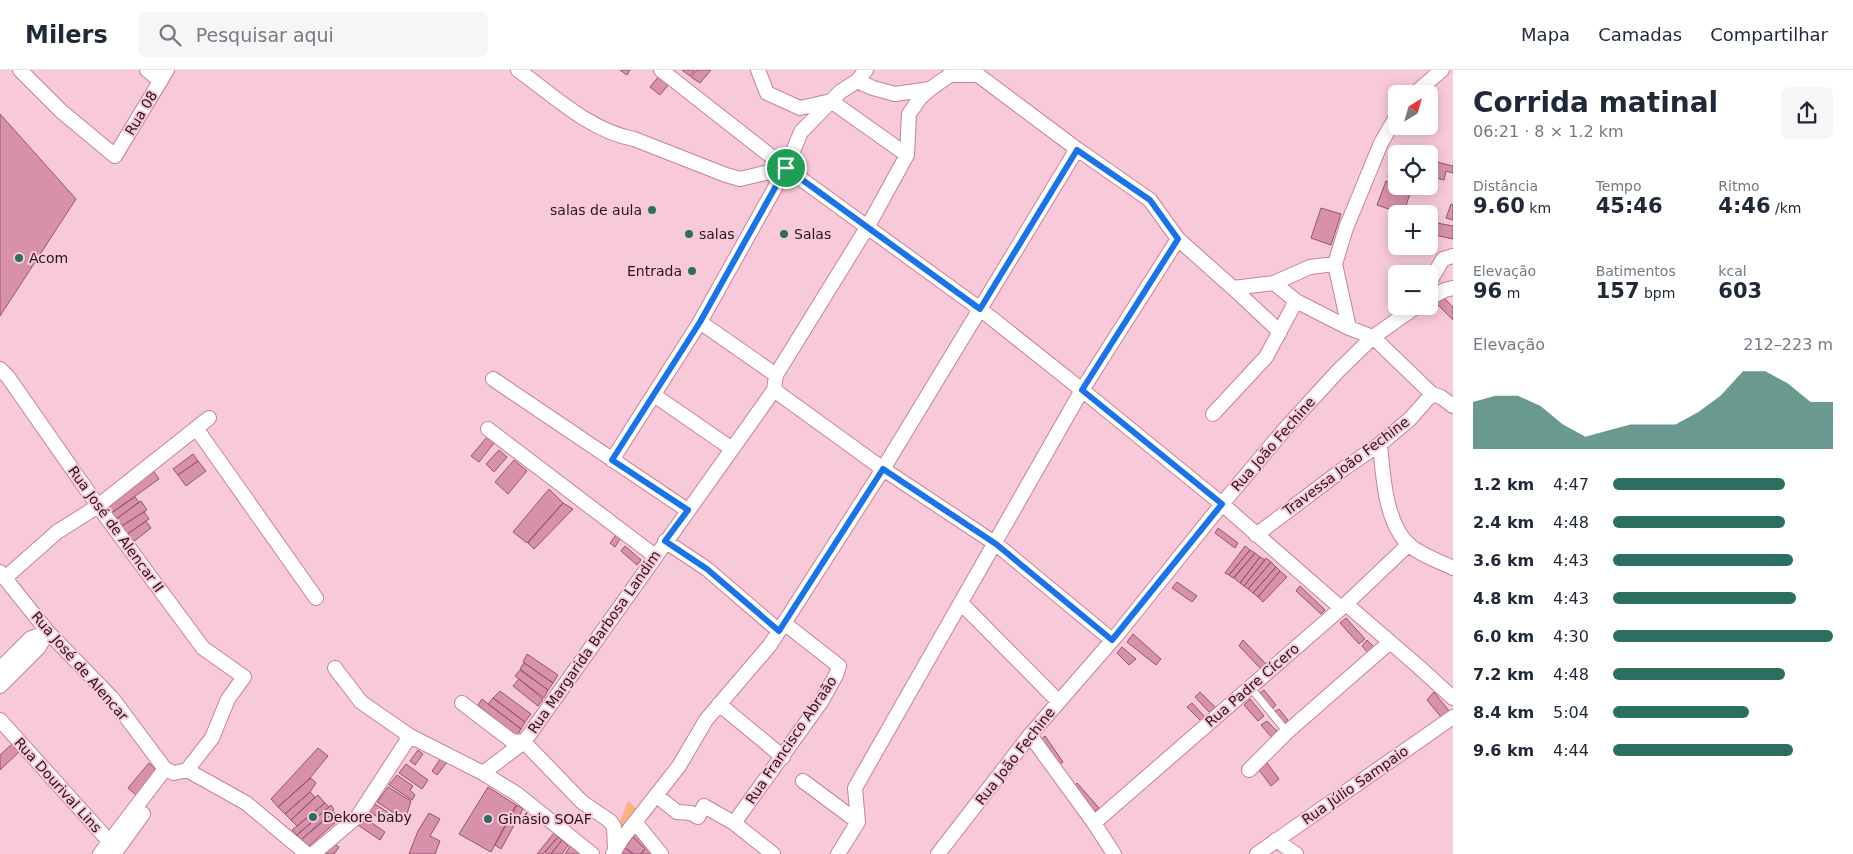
<!DOCTYPE html>
<html lang="pt">
<meta charset="utf-8">
<style>
body{margin:0;font-family:"DejaVu Sans",sans-serif;background:#f6f6f7;color:#1f2937;height:100vh;display:flex;flex-direction:column;font-size:19px;white-space:nowrap}
*{box-sizing:border-box;margin:0}
p{font-size:16px;color:#747a83}
.icon{flex:none;width:28px;height:28px;fill:none;stroke:currentColor;stroke-width:2;stroke-linecap:round;stroke-linejoin:round}
.map{position:relative;flex:1;overflow:hidden}
.details{display:flex;flex-direction:column;background:#fff;width:400px}
.details>*{flex:none}
.needle{width:32px;rotate:37deg}
.tools{position:absolute;left:1388px;top:15px;display:grid;gap:10px}
.tools a{display:grid;place-items:center;width:50px;height:50px;border-radius:8px;background:#fff;box-shadow:0 2px 12px #0003;font-size:25px}
.pin{position:absolute;display:grid;place-items:center;width:42px;height:42px;color:#fff;margin:-21px;border:2px solid #fff;border-radius:50%;box-shadow:0 1px 5px #0007}
.round{display:grid;place-items:center;flex:none;width:52px;height:52px;border-radius:8px;background:#f6f6f7}
.summary{display:flex;align-items:center;justify-content:space-between;height:85px;padding:0 20px}
h1{font-size:28px;font-weight:700;line-height:38px}
.stats{display:grid;grid-template-columns:repeat(3,1fr);gap:8px;height:85px;padding:5px 20px}
.stats div{display:grid;align-content:center}
.stats b{font-size:21px;font-weight:700}
.stats small{font-size:14px;font-weight:400}
.stats p{font-size:14px}
.chart{height:140px;padding:10px 20px}
.chart p{display:flex;justify-content:space-between}
.chart svg{width:100%;height:90px;margin-top:5px;fill:#2c6f60;opacity:.7}
ul{padding:0 20px;list-style:none;font-size:16px}
li{display:grid;grid-template-columns:80px 60px 1fr;align-items:center;height:38px}
li i{height:12px;border-radius:6px;background:#2c6f60}
header{display:flex;align-items:center;gap:30px;box-sizing:border-box;height:70px;padding:0 25px;background:#fff;border-bottom:1px solid #e0e1e3}
header strong{font-size:24px}
nav{display:flex;gap:28px;margin-inline-start:auto;font-size:18px}
.search{width:350px;height:45px;background:#f6f6f7;display:flex;align-items:center;gap:12px;box-sizing:border-box;padding:0 18px;border-radius:8px;color:#747a83;font-size:19px}
main{display:flex;flex:1;min-height:0}
.map>svg:first-child{display:block}
.green{fill:#fab27f}
.building{fill:#d891ab;stroke:#95536c}
.lines{fill:none;stroke-linecap:round;stroke-linejoin:round}
.lane-casing{stroke:#c7819b;stroke-width:9}
.street-casing{stroke:#c7819b;stroke-width:16}
.lane{stroke:#fff;stroke-width:7}
.street{stroke:#fff;stroke-width:14}
.route-casing{stroke:#fff;stroke-width:10}
.route{stroke:#1a73e8;stroke-width:6}
.poi-dot{fill:#2c6f60;stroke:#f8cad9;stroke-width:2}
.labels{text-anchor:middle;stroke-width:4;stroke-linejoin:round;paint-order:stroke}
.street-label{font-size:14px;fill:#2c121c;stroke:#f8cad9}
.poi-label{font-size:14px;fill:#2c121c;stroke:#f8cad9;text-anchor:start}
</style>
<header>
<strong>Milers</strong>
<div class="search"><svg class="icon" aria-label="search" viewBox="0 0 24 24"><circle cx="10" cy="10" r="6"/><path d="M15 15l6 6"/></svg>Pesquisar aqui</div>
<nav><a>Mapa</a><a>Camadas</a><a>Compartilhar</a></nav>
</header>
<main>
<div class="map">
<svg width="1453" height="784" viewBox="0 0 1453 784">
<rect width="100%" height="100%" fill="#f8cad9"/>
<path class="green" d="M628,731L639,741L621,763L616,761Z"/>
<path class="building" d="M620,0H630L627,5Z
M682,0H695L690,6Z
M697,0H711L700,13L691,7Z
M659,6L669,14L660,25L650,17Z
M0,44L76,129L0,246Z
M1433,91L1453,96V103L1446,101L1444,110L1429,106Z
M1389,100L1396,101V109L1388,107Z
M1386,111L1411,121L1403,144L1377,135Z
M1451,134L1453,135V150L1446,148Z
M1321,138L1341,144L1331,175L1311,168Z
M1432,152L1453,156V169L1430,164Z
M1442,226L1453,237V250L1436,233Z
M487,367L494,373L479,392L471,386Z
M499,380L507,387L494,402L486,394Z
M193,384L198,391L178,405L173,399Z
M514,390L527,401L508,424L495,412Z
M198,391L206,401L186,416L178,405Z
M152,399L159,409L110,444L104,435Z
M549,419L563,433L527,473L513,462Z
M135,427L139,432L115,450L110,444Z
M141,431L147,440L120,457L115,450Z
M563,433L573,439L534,479L528,473Z
M144,442L149,449L126,465L120,457Z
M146,451L151,458L132,473L126,465Z
M1218,458L1238,473L1235,478L1215,463Z
M616,465L620,469L615,477L610,473Z
M625,476L641,490L637,495L621,481Z
M1245,476L1250,480L1229,505L1225,503Z
M1250,480L1255,483L1233,508L1229,505Z
M1255,483L1260,487L1240,513L1234,508Z
M1260,487L1265,490L1244,516L1240,513Z
M1266,488L1271,492L1248,519L1244,516Z
M1271,492L1276,497L1253,523L1248,519Z
M1276,497L1280,501L1258,527L1253,523Z
M1280,501L1287,507L1263,532L1258,527Z
M1177,512L1197,526L1192,532L1172,518Z
M1300,516L1325,540L1321,544L1296,521Z
M1346,548L1365,569L1359,574L1340,553Z
M1133,564L1161,589L1156,595L1127,572Z
M1243,570L1266,594L1261,599L1239,576Z
M1367,570L1377,580L1370,585L1362,576Z
M1122,577L1136,589L1129,595L1117,583Z
M527,584L558,605L553,613L523,592Z
M524,593L553,613L548,620L520,599Z
M520,600L548,620L544,628L515,606Z
M519,609L543,629L538,636L513,616Z
M1264,620L1276,635L1272,639L1259,624Z
M500,621L531,644L525,652L493,628Z
M1200,622L1216,638L1210,643L1195,627Z
M1434,622L1449,641L1441,647L1427,630Z
M493,628L525,652L521,659L488,634Z
M482,629L521,659L516,667L478,635Z
M1250,629L1264,646L1258,651L1244,635Z
M1192,633L1205,647L1201,651L1187,637Z
M1279,639L1291,654L1287,658L1274,642Z
M1267,651L1279,663L1273,669L1261,655Z
M1045,666L1063,692L1056,696L1038,672Z
M12,674L19,682L0,700V685Z
M318,678L328,686L309,709L278,737L271,729Z
M418,680L423,684L415,695L410,691Z
M441,688L447,692L437,705L432,701Z
M149,693L158,701L137,726L128,718Z
M1267,693L1279,709L1271,716L1259,700Z
M406,694L428,710L422,719L399,703Z
M397,705L413,716L410,720L415,725L412,730L389,715Z
M311,708L316,713L310,722L285,744L278,737Z
M1077,713L1099,738L1092,744L1072,718Z
M388,717L411,731L405,750L377,732Z
M488,717L516,735L491,782L459,764Z
M310,722L315,727L291,750L285,744Z
M318,725L325,733L297,756L291,750Z
M325,733L329,737L297,765L292,760Z
M375,734L389,743L383,751L369,741Z
M331,735L334,740L301,770L297,765Z
M517,735L523,739L501,779L495,775Z
M334,742L338,750L308,777L301,770Z
M429,743L440,749L430,766L440,771L435,784H409L418,761Z
M363,747L385,762L380,770L358,755Z
M638,761L658,784H641L645,779L633,767Z
M554,763L558,767L543,784H537Z
M558,767L562,770L551,784H547L545,782Z
M633,767L645,779L641,784H634L625,778Z
M562,770L568,775L562,784H551Z
M334,774L339,777L334,784H325Z
M570,776L582,784H565Z
M625,778L633,784H622Z"/>
<g class="lines">
<defs>
<path id="lane" d="M1250,617L1287,662"/>
<path id="street" d="M20,0L61,41L115,86L167,0
M147,0L160,11
M518,0C553,25 590,61 634,69L726,105L740,109L786,98
M661,0L786,98L980,239L1082,320L1222,434L1341,538
M758,0L767,23L800,38L831,31L907,85
M857,11L873,18L895,24L930,19L950,5H978L1077,79L1150,130L1178,169L1233,218L1280,262
M1414,24L1442,0
M1274,213L1296,231L1349,258L1373,267L1432,324L1441,327L1453,336
M1429,213L1443,189L1453,186
M1233,218L1274,213L1310,197L1335,194
M1429,228L1445,220L1453,218
M700,252L776,305
M1349,258L1335,194L1346,158L1365,112L1381,73L1396,47
M0,299L8,307L98,436L203,578L244,607L228,629L212,668L187,700
M493,309L687,440
M774,320L883,399L996,474L1112,570
M654,325L732,379
M1213,344L1266,287L1296,231
M196,358L316,528
M488,359L655,486
M1380,374C1383,405 1385,451 1408,474C1420,485 1439,491 1453,498
M612,390L700,252L786,98L801,62L840,22L857,11L866,0
M1256,465L1342,400L1380,374L1410,349L1432,324
M665,471L707,499L779,561
M0,502L48,562L112,628L165,699L174,703L187,700L246,733L307,784
M5,508L57,462L98,436L209,348
M961,533L1058,631
M1346,534L1419,597L1453,628
M335,598L361,632L410,666L483,703L517,724L592,784
M0,599L31,568L48,562
M0,616L39,577L48,562
M462,633L512,671L524,672L582,732L610,751L614,757L615,780
M719,634L783,687
M0,650L117,780
M1030,665L1094,753L1114,784
M1249,700L1287,662L1390,572
M483,703L524,672L774,320L776,305L868,156L907,85L909,44L920,28L930,19
M803,711L858,752
M657,726L677,742L691,743L698,747L704,736L734,753L773,784
M635,752L661,784
M734,753L821,632L836,605L839,596L784,553
M1094,753L1346,534L1409,474
M1276,770L1296,784
M100,784L165,699
M114,784L143,744
M313,784L358,746L410,666
M613,784L621,770L679,696L706,650L770,575L883,399L1077,79
M838,784L858,752L855,718L1082,320L1178,169
M938,784L1030,665L1116,566L1222,434L1285,359L1338,301L1373,267L1417,236
M1257,784L1453,647"/>
</defs>
<use href="#lane" class="lane-casing"/>
<use href="#street" class="street-casing"/>
<use href="#lane" class="lane"/>
<use href="#street" class="street"/>
</g>
<g class="lines">
<defs>
<path id="route" d="M1077,80L1150,130L1178,169L1082,320L1222,434L1112,570L996,474L883,399L779,561L707,499L665,471L688,440L612,390L700,252L786,98L980,239Z"/>
</defs>
<use href="#route" class="route-casing"/>
<use href="#route" class="route"/>
</g>
<g class="poi-dot">
<circle cx="652" cy="140" r="5"/>
<circle cx="689" cy="164" r="5"/>
<circle cx="784" cy="164" r="5"/>
<circle cx="19" cy="188" r="5"/>
<circle cx="692" cy="201" r="5"/>
<circle cx="313" cy="747" r="5"/>
<circle cx="488" cy="749" r="5"/>
</g>
<g class="labels">
<g class="street-label">
<text transform="translate(141 43) rotate(-59)" y="5">Rua 08</text>
<text transform="translate(1273 374) rotate(-49)" y="5">Rua João Fechine</text>
<text transform="translate(1346 396) rotate(-37)" y="5">Travessa João Fechine</text>
<text transform="translate(116 459) rotate(54)" y="5">Rua José de Alencar II</text>
<text transform="translate(594 572) rotate(-55)" y="5">Rua Margarida Barbosa Landim</text>
<text transform="translate(80 596) rotate(49)" y="5">Rua José de Alencar</text>
<text transform="translate(1252 615) rotate(-41)" y="5">Rua Padre Cícero</text>
<text transform="translate(791 670) rotate(-56)" y="5">Rua Francisco Abraão</text>
<text transform="translate(1015 686) rotate(-52)" y="5">Rua João Fechine</text>
<text transform="translate(58 715) rotate(48)" y="5">Rua Dourival Lins</text>
<text transform="translate(1355 715) rotate(-35)" y="5">Rua Júlio Sampaio</text>
</g>
<g class="poi-label">
<text x="642" y="145" text-anchor="end">salas de aula</text>
<text x="699" y="169">salas</text>
<text x="794" y="169">Salas</text>
<text x="29" y="193">Acom</text>
<text x="682" y="206" text-anchor="end">Entrada</text>
<text x="323" y="752">Dekore baby</text>
<text x="498" y="754">Ginásio SOAF</text>
</g>
</g>
</svg>
<div class="tools">
<a><svg class="needle" viewBox="-14 -14 28 28"><path d="M0-13l5 13h-10z" fill="#e53935"/><path d="M0 13l5-13h-10z" fill="#747a83"/></svg></a>
<a><svg class="icon" aria-label="locate" viewBox="0 0 24 24"><circle cx="12" cy="12" r="6"/><path d="M12 2v4M12 18v4M2 12h4M18 12h4"/></svg></a>
<a>+</a>
<a>−</a>
</div>
<div class="pin" style="left:786px;top:98px;background:#1e9e55"><svg class="icon" aria-label="arrive" viewBox="0 0 24 24"><path d="M6 21V4h12l-3 4 3 4H6"/></svg></div>
</div>
<section class="details">
<div class="summary"><div><h1>Corrida matinal</h1><p>06:21 · 8 × 1.2 km</p></div><a class="round"><svg class="icon" aria-label="share" viewBox="0 0 24 24"><path d="M12 15V3M7 8l5-5 5 5M5 13v7h14v-7"/></svg></a></div>
<div class="stats">
<div><p>Distância</p><b>9.60<small> km</small></b></div>
<div><p>Tempo</p><b>45:46</b></div>
<div><p>Ritmo</p><b>4:46<small> /km</small></b></div>
</div>
<div class="stats">
<div><p>Elevação</p><b>96<small> m</small></b></div>
<div><p>Batimentos</p><b>157<small> bpm</small></b></div>
<div><p>kcal</p><b>603</b></div>
</div>
<div class="chart"><p><span>Elevação</span>212–223 m</p>
<svg viewBox="0 0 160 44" preserveAspectRatio="none"><path d="M0 44V21L10 18L20 18L30 23L40 32L50 38L60 35L70 32L80 32L90 32L100 26L110 18L120 6L130 6L140 12L150 21L160 21V44z"/></svg>
</div>
<ul>
<li><b>1.2 km</b>4:47<i style="width:78%"></i></li>
<li><b>2.4 km</b>4:48<i style="width:78%"></i></li>
<li><b>3.6 km</b>4:43<i style="width:82%"></i></li>
<li><b>4.8 km</b>4:43<i style="width:83%"></i></li>
<li><b>6.0 km</b>4:30<i style="width:100%"></i></li>
<li><b>7.2 km</b>4:48<i style="width:78%"></i></li>
<li><b>8.4 km</b>5:04<i style="width:62%"></i></li>
<li><b>9.6 km</b>4:44<i style="width:82%"></i></li>
</ul>
</section>
</main>
